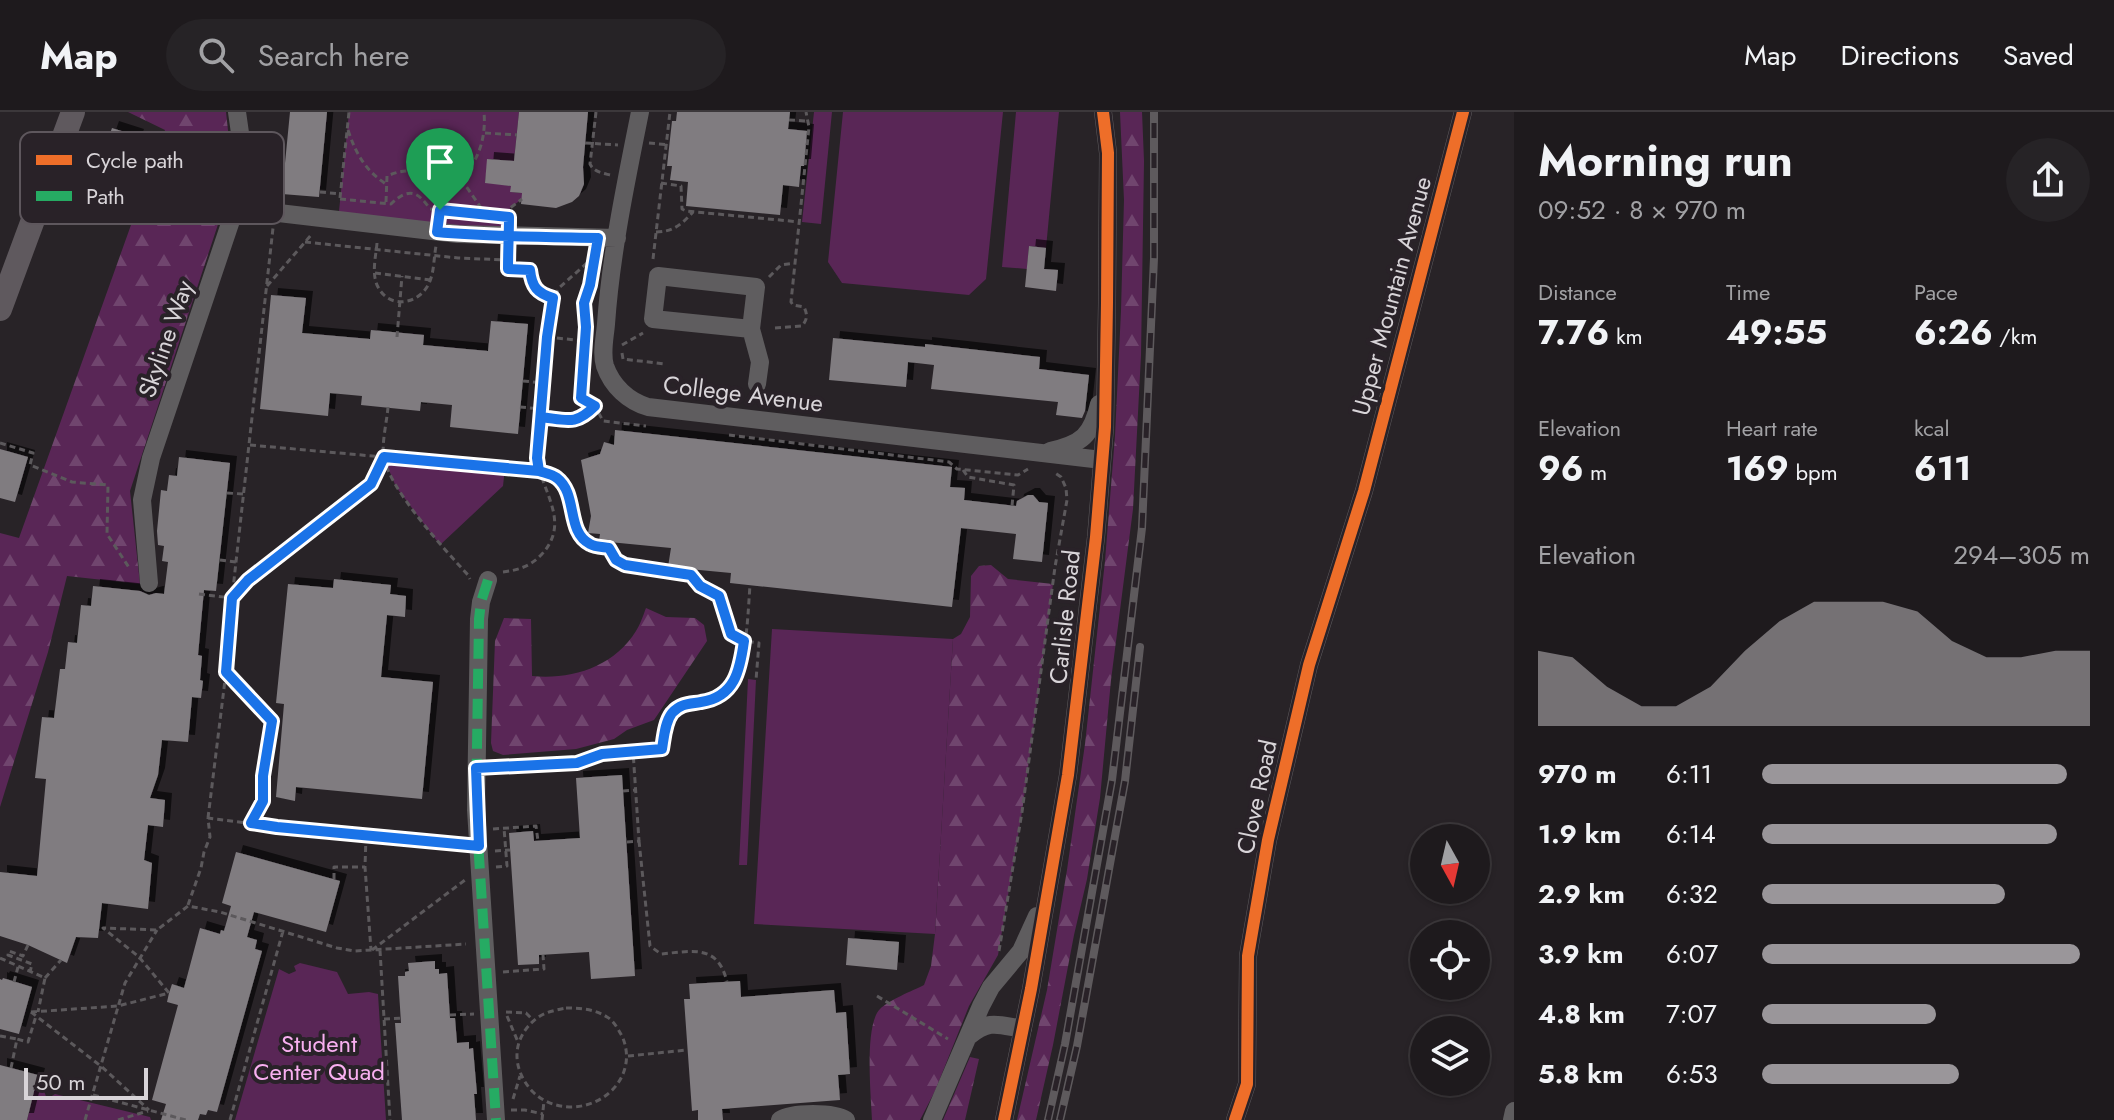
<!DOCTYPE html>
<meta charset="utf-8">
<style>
body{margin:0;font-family:Jost,sans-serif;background:#262326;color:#f1f3f6;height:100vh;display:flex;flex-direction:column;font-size:30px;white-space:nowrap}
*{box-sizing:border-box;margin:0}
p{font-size:26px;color:#a1a1a4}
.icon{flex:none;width:44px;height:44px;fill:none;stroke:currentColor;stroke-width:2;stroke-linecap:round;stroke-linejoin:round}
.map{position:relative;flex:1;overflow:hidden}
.side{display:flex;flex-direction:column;background:#1e1a1d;width:600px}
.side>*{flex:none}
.needle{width:52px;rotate:172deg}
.controls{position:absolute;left:1410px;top:712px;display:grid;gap:16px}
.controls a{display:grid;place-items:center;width:80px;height:80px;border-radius:50%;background:#1e1a1d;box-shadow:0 2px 6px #0004,0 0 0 2px #3c383b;font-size:40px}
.scale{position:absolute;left:24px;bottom:20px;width:124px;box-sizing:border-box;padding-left:8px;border:4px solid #d8d4d8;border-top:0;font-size:22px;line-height:28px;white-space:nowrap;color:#d8d4d8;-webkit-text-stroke:6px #292228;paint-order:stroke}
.pin{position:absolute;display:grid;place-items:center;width:68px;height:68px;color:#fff;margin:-82px -34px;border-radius:50% 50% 50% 0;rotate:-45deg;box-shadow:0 0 8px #0007}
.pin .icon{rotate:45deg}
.round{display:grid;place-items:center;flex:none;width:84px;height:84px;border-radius:42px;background:#262326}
.overview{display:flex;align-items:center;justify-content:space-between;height:136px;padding:0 24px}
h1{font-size:44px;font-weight:700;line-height:60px}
.metrics{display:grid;grid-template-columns:repeat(3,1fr);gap:12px;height:136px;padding:8px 24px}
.metrics div{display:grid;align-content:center}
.metrics b{font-size:34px;font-weight:700}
.metrics small{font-size:22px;font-weight:400}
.metrics p{font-size:22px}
.chart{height:224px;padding:16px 24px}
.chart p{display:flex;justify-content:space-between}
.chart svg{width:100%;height:144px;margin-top:8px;fill:#9a969a;opacity:.7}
ul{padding:0 24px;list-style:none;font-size:26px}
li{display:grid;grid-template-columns:128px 96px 1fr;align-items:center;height:60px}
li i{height:20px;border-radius:10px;background:#9a969a}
header{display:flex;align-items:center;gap:48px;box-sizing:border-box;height:112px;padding:0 40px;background:#1e1a1d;border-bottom:2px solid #3c383b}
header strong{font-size:38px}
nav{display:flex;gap:44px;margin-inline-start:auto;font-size:28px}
.search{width:560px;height:72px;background:#262326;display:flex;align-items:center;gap:20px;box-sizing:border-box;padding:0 28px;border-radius:44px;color:#a1a1a4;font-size:30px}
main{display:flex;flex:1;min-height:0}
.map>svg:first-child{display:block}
.green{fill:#592656}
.forest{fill:url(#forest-firs)}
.building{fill:#807c80;filter:url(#shadow)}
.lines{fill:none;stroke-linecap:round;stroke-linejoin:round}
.path{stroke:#5c595c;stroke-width:3;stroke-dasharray:6 4;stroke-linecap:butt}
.minor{stroke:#5f5d5f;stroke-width:18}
.major{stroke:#5f595e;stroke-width:24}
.rail-casing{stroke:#5e5a5d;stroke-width:8}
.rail{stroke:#292228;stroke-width:5;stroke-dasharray:15;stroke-linecap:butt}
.quiet{stroke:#26ab63;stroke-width:10;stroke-dasharray:20 10;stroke-linecap:butt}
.cycleway-casing{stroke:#292228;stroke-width:17}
.cycleway{stroke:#ee6e29;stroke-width:12}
.route-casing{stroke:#fff;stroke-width:16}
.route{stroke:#1a73e8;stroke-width:10}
.labels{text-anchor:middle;stroke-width:8;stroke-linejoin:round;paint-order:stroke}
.street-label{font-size:24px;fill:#d8d4d8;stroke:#292228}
.park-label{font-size:24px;fill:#f8aff0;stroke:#292228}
.key{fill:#292228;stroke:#5e575d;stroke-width:2}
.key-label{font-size:22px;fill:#d8d4d8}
</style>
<header>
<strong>Map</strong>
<div class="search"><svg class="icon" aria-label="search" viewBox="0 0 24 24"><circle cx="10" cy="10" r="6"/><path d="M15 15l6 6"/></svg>Search here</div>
<nav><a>Map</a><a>Directions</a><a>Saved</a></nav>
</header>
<main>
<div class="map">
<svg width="1514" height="1008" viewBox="0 0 1514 1008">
<defs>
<pattern id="forest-firs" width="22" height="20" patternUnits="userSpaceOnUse" patternTransform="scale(2)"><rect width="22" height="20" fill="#592656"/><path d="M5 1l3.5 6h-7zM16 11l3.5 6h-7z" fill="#70456e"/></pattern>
<filter id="shadow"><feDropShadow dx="7" dy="-7" stdDeviation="0" flood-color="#0009"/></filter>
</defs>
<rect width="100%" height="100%" fill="#282327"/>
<path class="green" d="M349,0H519L514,49L488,47L485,70L511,74V80L522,81V87L510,96L509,123L338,109Z
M814,0H832L821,112L802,110Z
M843,0H1003L986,167L969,183L842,171L828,150Z
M1016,0H1059L1046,136L1029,134L1027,157L1002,155Z
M384,346L505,356L503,374L440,433L396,375Z
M772,517L953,527L935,822L754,812Z
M748,567L756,568L747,753H739Z
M300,851L337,860L348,882L369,880L378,882L386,1008H235L279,857L289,862L296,859L294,854Z
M38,963L47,987L55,982L150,1005L151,1008H27Z"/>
<path class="forest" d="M128,0H226L231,46L228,82L130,379L140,472L67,464L48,540L0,695V421L19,426L165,18Z
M1120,0H1142L1144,49L1141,243L1133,397L1111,568L1100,686L1087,767L1074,823L1053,933L1036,1008H1017L1047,878L1067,758L1085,632L1105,449L1115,324L1121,199L1124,88Z
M991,453L1008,467L1053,472L1022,700L998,843L969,894L935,979L920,1008H872C871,984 864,913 880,897C889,888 912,879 924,873L931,854L935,822L953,527L961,522L970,505L971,464L979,454Z
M646,496L666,505L695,506L704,513L707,529L654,608L627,618L614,627L576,637L503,643L493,639L491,631L495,529L504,506L531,507L532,564C571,568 614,555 636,519C640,513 643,504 646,496Z
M970,945L979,947L965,1008H943Z"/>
<path class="building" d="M290,0H327L319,85L282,82Z
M519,0H588L583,55L584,72L579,84L572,90L556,96L521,92L522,81L510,80L511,74L485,71L487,47L514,49Z
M677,0H790L788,17L807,19L804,54H801L799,75L783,73L780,103L686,94L688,70L670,68L672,54H667L672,9H676Z
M112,16L137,24L129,47L114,43L116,36L106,33Z
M1029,134L1046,136L1044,157L1058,158L1056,179L1025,175Z
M271,183L306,186L302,221L370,227L371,218L424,223L423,233L488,239L491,209L528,212L518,322L450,315L452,293L421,290L420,299L361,293L362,284L330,281L328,304L260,297Z
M833,226L925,235V232L1040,245L1039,257L1089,263L1085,299L1082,306L1056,303L1058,290L931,277L934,253L908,250L906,275L829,268Z
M615,318L952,355L950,375L965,376L964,388L1016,394L1017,389L1028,383H1033L1039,390L1048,391L1042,450L1013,447L1016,422L961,416L952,495L730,471L731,461L668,455L671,436L599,429L600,422L588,421L591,404L581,348L600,342L604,330L614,333Z
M0,337L28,345L15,390L0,386Z
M179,345L230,351L216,479L204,478L198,543L202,544L200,568L203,569L201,586L192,585L188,630L162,628L158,663L150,686L165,688L163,715L148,713L144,748L152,751L148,797L102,791L98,826L76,825L67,851L28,833L0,824V760L37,764L46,667L35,666L42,605L54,606L60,557H65L68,530L77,531L81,493L91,494L93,474L140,479L149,483L156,481L164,482L168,450L162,449L164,434L158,433L157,419L161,378L167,379L169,363L177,364Z
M334,467L391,473L390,482L406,484L405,505L387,503L381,565L433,570L422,687L296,675L295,689L276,685L284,592L276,591L288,472L333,476Z
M622,663L635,864L591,867L589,840L539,843V852L518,853L509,721L533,719L534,729L580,726L576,666Z
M236,740L340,769L326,820L254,800L247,825L257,828L255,837L262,839L217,1000L208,998L206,1003L200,1002L198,1008H161L166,992L152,988L178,893L167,890L169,881L172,872L184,876L200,816L220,822L221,818L224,819L231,794L222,791Z
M848,826L899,830L897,858L846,853Z
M435,849V857H439V862L447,861L450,906H455L457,931L469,930V937L473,936L477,982H474L476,1008H402L395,911H401L398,864H405V860L409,859L408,851Z
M3,866L32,875L19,922L0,917V867L2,868Z
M740,869L741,885L834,878L836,901L846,900L850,962L838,963L840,988L722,997L723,1008H698V998L692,999L684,887H690L689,872Z
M0,953L38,963L27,1008H0Z"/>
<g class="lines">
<path class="path" d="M596,0L590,52C594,60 602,61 610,63
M789,8L807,9
M348,18C356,42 365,58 386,72
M485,21L517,23
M585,31L618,33
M649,31L669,33
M461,67L486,103
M661,71L681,74L682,97L686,99L800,110
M437,78C472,67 487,35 484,0
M320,80L340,82
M340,86L349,0
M340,87L391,92C408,76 417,78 430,97L493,104
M386,90L387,64C406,56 420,57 438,69L435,97
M509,105L510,96L522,87
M656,120C673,120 682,112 693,100
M305,130L458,146L508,148
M377,131C376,144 371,162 378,175C391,200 424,191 431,166C434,157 434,145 436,134
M508,141V157L530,158C532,175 537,181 553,186
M653,147L670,0
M375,161L431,168
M769,165L781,153L796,151
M267,174L312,122
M775,216L802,214C807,208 808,203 804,195L793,193L791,190L809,15L806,0
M586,224L584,191L592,165
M397,225L402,164
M547,225L585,229
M622,233L643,221
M584,240L581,286L595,294L603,309L646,314
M622,241L623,247L665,252
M523,269L543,271
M388,295C387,309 381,333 384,346C390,378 445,438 468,463L470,467
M520,295L540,297
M541,305C568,308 575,314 595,294
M729,323L949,350L957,357L1018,363L1028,357
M0,331L33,341L30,353L72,370L108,373L107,422L130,457
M250,333L539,359C545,361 552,362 557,366C578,382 567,420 590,432C595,435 603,435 609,436L616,448L625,453L691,463L700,474L719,484L731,522L744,529L759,531L756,568
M963,358L968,365L1014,373L1012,394
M227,381L243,382
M220,448L236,450
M503,460C519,458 531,454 542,442C571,410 542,381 537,346L547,225L553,186L560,175L595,144
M199,482L232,486
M232,486L248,468L371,372L383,347
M226,560L232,486L273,116
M492,655L577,651L602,642L662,637C664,625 665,610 672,600C687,583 713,597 732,571C747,551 748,499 750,473
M623,679L635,678
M208,706L226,560L272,609L263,664V689L251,711
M493,717L536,714L538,729
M366,724L365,755L371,838
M639,729L650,834L661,842C693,839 718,832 727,870
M627,730L639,729L633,639
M495,739L510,738
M496,755L507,754L504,716
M334,767V755H365
M188,793L201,756L204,740L210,725L208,706L277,715L463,733
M28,833L23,844L9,839L8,843L32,852L30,860
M372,838L465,768
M380,838L390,1008
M999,839L1022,700L1055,455L1067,388L1066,376L1061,365L1055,361
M0,846L45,866L38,900
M503,860L544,857L543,843
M45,866L61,848
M14,870L18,855
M877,884L948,927
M566,896C580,896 595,897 607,905C614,909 618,917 622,924C638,960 609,994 572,995C557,995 543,990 533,980C511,957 511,926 537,906C545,900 556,898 566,896Z
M31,900L118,894L169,881L139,845L103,816L157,818L188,794L220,800L337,836L354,839L466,832
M31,900L102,955L149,998
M506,900L526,901L534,909
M450,903L474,902
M507,904L518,930
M384,907L404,906
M0,924L17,927
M628,944L687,938
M11,956L17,927L28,930L36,904
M93,983L186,1008
M513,987L520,964
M511,998H525L543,1002
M85,1008L125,871L157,818
M118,1008L148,999
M230,1008L283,819
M542,1008L544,989"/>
<path class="minor" d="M640,0C626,70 611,141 606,212C605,225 601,241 605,254C612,274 628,289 648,295L1102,348
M236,96L458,122L617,126
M751,217L756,175L658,164L653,207L751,217L760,250L757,272
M1050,339C1082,332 1092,323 1099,292
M488,468L481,490L479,507L476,698L496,1008
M149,471L142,388L151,346L243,73L244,49L237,0
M969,924C990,907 998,913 1023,917
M780,1008C792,1000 834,1000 846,1008
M932,1008L981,894L991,875L1021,839L1037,804
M1004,1008L1031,877L1068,663L1096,425L1105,315L1107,191L1108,41L1103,0
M1235,1008L1247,972L1248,844L1268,728L1309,553L1364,379L1463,0
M1512,1008L1514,999"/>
<path class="major" d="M0,197L73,0"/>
<defs>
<path id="rail" d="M1048,1008L1065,932L1112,668L1142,416L1154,146V0
M1060,1008L1077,934L1125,669L1140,535"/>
</defs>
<use href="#rail" class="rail-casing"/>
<use href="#rail" class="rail"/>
<path class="quiet" d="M488,468L481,490L479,507L476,698L496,1008"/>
<defs>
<path id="cycleway" d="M1004,1008L1031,877L1068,663L1096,425L1105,315L1107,191L1108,41L1103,0
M1235,1008L1247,972L1248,844L1268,728L1309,553L1364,379L1463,0"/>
</defs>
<use href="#cycleway" class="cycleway-casing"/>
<use href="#cycleway" class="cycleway"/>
</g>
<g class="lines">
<defs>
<path id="route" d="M440,98L509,105C509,122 508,139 508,157L530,158C532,175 537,181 553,186L547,225L537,346L539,359L384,345L371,372L248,468L232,486L226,560L272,609L263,664V689L251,711L277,715L479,734L476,656L577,651L602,642L662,637C664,625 665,610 672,601C681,591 690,592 701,590C735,585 740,558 744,529L731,522L719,484L700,474L691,463L625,453L616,448L609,436C603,435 595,435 590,432C566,420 578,382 557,366C552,362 545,361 539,359L537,346L541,305C567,308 575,314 595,294L581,286L586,215L584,191L590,173L598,126C545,125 491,125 437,120L440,98"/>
</defs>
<use href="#route" class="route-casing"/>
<use href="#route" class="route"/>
</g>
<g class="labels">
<g class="street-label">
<text transform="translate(1392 184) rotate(-75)" y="8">Upper Mountain Avenue</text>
<text transform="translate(166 227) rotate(-71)" y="8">Skyline Way</text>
<text transform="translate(743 282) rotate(7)" y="8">College Avenue</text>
<text transform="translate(1065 505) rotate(-84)" y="8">Carlisle Road</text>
<text transform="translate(1257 685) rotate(-78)" y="8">Clove Road</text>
</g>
<g class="park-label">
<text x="319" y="940">Student<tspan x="319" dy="28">Center Quad</tspan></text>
</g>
</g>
<rect x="20" y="20" width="264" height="92" rx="12" class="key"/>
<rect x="36" y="43" width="36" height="10" fill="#ee6e29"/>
<rect x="36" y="79" width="36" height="10" fill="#26ab63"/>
<g class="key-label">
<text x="86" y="56">Cycle path</text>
<text x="86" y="92">Path</text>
</g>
</svg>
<div class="controls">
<a><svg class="needle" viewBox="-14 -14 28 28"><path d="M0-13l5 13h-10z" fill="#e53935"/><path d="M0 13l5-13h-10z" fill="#a1a1a4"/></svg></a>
<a><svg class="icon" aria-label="locate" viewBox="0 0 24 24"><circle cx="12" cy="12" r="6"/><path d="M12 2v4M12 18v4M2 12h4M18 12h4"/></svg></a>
<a><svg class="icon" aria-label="layers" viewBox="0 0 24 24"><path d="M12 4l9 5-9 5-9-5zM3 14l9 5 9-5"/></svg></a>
</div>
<div class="scale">50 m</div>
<div class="pin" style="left:440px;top:98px;background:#1e9e55"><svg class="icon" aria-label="arrive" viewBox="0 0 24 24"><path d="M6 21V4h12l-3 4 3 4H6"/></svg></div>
</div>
<section class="side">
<div class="overview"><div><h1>Morning run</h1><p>09:52 · 8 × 970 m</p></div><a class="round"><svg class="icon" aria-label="share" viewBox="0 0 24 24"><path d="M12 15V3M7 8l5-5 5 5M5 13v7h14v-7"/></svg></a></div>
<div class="metrics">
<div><p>Distance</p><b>7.76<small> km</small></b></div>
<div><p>Time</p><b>49:55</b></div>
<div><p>Pace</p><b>6:26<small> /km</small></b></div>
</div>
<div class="metrics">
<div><p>Elevation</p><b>96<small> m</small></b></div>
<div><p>Heart rate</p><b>169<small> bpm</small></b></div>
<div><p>kcal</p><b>611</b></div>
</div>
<div class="chart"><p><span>Elevation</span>294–305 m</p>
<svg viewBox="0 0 160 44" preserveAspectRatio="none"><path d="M0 44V21L10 23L20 32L30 38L40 38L50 32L60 21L70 12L80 6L90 6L100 6L110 9L120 18L130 23L140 23L150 21L160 21V44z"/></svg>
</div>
<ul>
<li><b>970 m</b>6:11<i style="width:93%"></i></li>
<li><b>1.9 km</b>6:14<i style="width:90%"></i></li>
<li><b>2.9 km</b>6:32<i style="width:74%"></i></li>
<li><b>3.9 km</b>6:07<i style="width:97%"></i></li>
<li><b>4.8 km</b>7:07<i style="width:53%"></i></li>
<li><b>5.8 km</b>6:53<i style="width:60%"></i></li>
</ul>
</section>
</main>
